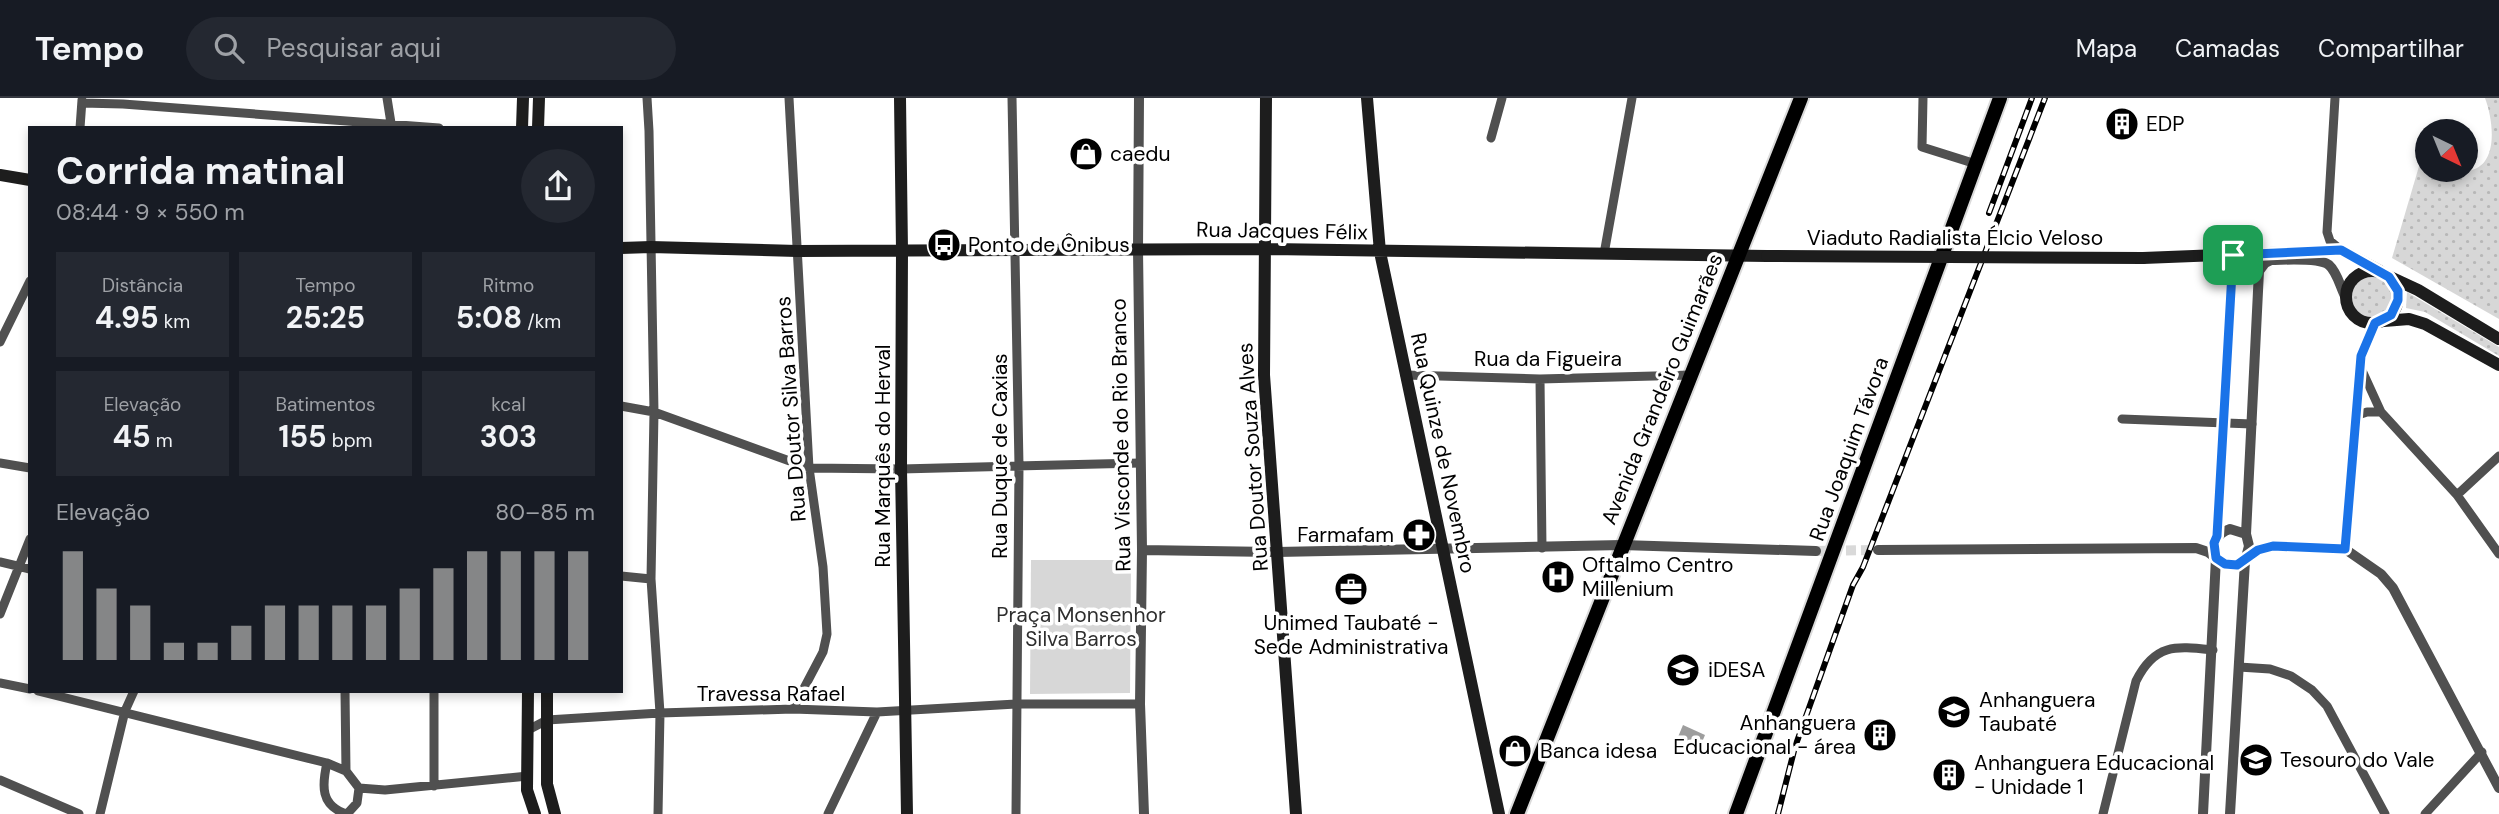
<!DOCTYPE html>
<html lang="pt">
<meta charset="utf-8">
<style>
body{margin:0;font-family:"DM Sans",sans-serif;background:#242831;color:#f1f3f6;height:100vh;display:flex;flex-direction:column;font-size:26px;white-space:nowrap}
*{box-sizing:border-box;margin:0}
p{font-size:23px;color:#9ea1a6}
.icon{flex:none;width:38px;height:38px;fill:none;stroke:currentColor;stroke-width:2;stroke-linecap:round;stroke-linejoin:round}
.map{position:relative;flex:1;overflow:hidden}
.drawer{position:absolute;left:28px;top:28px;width:595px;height:567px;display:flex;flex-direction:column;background:#171b24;border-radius:0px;box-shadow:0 4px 10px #0003}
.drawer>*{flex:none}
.needle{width:46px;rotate:137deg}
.tools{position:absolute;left:2415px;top:21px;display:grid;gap:14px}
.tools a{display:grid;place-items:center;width:63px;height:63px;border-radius:50%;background:#171b24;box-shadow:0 4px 10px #0003;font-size:35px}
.pin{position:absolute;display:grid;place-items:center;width:60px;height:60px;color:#fff;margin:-30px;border-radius:14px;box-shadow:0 4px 10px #0006}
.round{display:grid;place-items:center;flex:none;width:74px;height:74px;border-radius:37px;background:#242831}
.overview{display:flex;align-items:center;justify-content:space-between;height:119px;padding:0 28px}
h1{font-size:38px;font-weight:700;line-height:52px}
.metrics{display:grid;grid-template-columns:repeat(3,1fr);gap:10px;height:119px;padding:7px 28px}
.metrics div{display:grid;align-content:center;border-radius:0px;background:#242831;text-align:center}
.metrics b{font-size:30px;font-weight:700}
.metrics small{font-size:19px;font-weight:400}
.metrics p{font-size:19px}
.chart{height:196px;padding:14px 28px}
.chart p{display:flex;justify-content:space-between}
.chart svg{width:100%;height:126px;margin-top:7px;stroke:#858687;stroke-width:6}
header{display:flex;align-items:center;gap:42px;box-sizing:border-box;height:98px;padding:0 35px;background:#171b24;border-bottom:2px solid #363941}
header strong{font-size:33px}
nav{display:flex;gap:38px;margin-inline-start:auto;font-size:24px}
.search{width:490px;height:63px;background:#242831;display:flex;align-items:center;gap:18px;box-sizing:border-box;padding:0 24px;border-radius:38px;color:#9ea1a6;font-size:26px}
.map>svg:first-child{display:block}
.grass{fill:url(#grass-dots)}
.park{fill:#d7d7d7}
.water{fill:url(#water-ripples)}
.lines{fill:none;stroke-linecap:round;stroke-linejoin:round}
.tertiary-tunnel{stroke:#d9d9d9;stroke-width:10;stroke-dasharray:10 5;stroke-linecap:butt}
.primary-casing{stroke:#dbdbdb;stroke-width:18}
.minor{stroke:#505050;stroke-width:9}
.tertiary{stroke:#505050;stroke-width:10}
.secondary{stroke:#1d1d1d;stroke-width:12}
.primary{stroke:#000;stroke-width:14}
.rail-casing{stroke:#000;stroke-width:6}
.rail{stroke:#fff;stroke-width:3.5;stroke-dasharray:10;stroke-linecap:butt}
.secondary-bridge{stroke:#1d1d1d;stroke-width:12}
.route-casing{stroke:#fff;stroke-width:14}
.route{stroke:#1a73e8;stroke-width:9}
.labels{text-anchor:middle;stroke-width:7;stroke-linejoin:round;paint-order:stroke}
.poi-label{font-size:21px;fill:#000;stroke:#fff;text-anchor:start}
.street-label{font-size:21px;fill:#000;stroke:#fff}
.park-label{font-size:21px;fill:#2e2e2e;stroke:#fff}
</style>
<header>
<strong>Tempo</strong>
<div class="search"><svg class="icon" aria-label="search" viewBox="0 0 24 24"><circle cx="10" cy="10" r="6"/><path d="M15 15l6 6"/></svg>Pesquisar aqui</div>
<nav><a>Mapa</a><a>Camadas</a><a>Compartilhar</a></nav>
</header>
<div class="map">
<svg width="2499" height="716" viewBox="0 0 2499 716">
<defs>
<pattern id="grass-dots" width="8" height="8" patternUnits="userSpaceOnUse" patternTransform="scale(1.75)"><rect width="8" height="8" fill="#d7d7d7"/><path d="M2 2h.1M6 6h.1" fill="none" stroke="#b7b7b7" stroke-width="1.8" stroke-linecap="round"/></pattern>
<pattern id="water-ripples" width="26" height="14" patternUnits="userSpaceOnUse" patternTransform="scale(1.75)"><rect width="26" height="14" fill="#9e9e9e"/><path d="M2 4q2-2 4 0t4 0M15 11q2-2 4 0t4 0" fill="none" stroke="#868686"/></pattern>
</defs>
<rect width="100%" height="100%" fill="#fff"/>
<path class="grass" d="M2485,0H2499V221L2392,160L2427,41V72C2440,72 2454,74 2467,73C2499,70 2494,24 2485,0Z
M2348 199a23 23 0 1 1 46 0a23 23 0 1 1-46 0Z
M2407,194L2499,249V258L2425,214L2406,210Z"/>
<path class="park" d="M1031,462H1131L1130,595L1030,596Z"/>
<path class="water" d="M1683,627L1705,637L1700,649L1678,639Z"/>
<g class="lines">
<path class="tertiary-tunnel" d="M1816,453L1878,452"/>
<defs>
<path id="primary" d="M1517,716L1801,0
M1736,716L2000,0"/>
</defs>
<use href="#primary" class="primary-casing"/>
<path class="minor" d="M387,0L391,25
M647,0L649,33L654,314L651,481L660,615L658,716
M789,0L809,370L823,469L827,536L823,554L793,611
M1012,0L1019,368L1016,716
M1923,0L1922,49L1976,66
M2335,0L2327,134L2330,143L2341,152
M82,5L123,6L439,30
M80,30L82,2
M1491,40L1502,0
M1604,156L1632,0
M0,244L30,183
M2360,268L2381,314L2457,397L2499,456
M1405,277L1540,281L1692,277
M1540,281L1542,450
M621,308L654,314L809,370L901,371L1140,365
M2355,318L2367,314H2381
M2122,321L2252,326
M0,365L30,370
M2457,397L2499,358
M2345,451L2361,258L2375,225
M0,464L30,471
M621,478L651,481
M0,516L30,441
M2239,569L2270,571L2291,578L2312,592L2327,608L2385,716
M0,585L30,591
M38,593L327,665L346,673
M345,593L346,673L359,690
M528,632L547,622L660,615L793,611L877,614L1016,606H1140
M327,665C322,687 320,708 347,716L357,705L359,690
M0,682L79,716
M434,688V593
M359,690L385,692L528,678
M100,716L125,613L134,593
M828,716L877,614
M2103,716L2136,583C2155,545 2176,548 2213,552
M2425,716L2482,654"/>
<path class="tertiary" d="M1139,0L1138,152L1142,452L1140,606L1144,716
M2246,436L2230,431C2215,436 2213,446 2216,460C2226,466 2233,469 2245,463L2249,448L2246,436L2259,173L2265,165L2271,162C2285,162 2319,159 2329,167C2337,174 2340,188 2345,198
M2217,438L2233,157
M1142,452L1277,454L1622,447L1816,453
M1878,452L2196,450L2208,454L2216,460L2203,716
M2230,716L2245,463L2258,452L2273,448L2345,451L2381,476L2393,490L2499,690"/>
<path class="secondary" d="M900,0L902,152L901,371L907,716
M1266,0L1264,277L1296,716
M1367,0L1380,154L1499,716
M522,30L523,0
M538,30L539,0
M0,77L30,82
M621,150L651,149L797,153L1264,151L1767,158
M2143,160L2341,152L2380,173
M2346 199a26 26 0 1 1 52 0a26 26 0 1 1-52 0Z
M2390,179L2418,192L2499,241
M2384,223L2409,221L2425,226L2499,267
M528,593L527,692L535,716
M547,593V686L555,716"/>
<use href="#primary" class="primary"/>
<defs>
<path id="rail" d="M1989,115L2032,0
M1778,716L1795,649L1853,487L1863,469L2045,0"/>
</defs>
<use href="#rail" class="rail-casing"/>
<use href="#rail" class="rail"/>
<path class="secondary-bridge" d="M1767,158L2143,160"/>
</g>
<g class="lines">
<defs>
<path id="route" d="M2341,152L2389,179L2398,193V202L2391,217L2375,225L2361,258L2345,451L2273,448L2258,452L2237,467L2225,466L2216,460L2214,445L2217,438L2233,157Z"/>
</defs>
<use href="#route" class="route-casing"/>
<use href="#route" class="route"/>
</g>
<defs>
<symbol id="building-disc" viewBox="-11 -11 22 22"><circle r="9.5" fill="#000" stroke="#fff"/><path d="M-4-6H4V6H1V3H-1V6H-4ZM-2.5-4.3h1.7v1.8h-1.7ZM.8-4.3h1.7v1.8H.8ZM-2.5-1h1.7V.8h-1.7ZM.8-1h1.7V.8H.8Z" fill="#fff"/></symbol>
<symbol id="shop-disc" viewBox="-11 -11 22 22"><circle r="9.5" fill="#000" stroke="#fff"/><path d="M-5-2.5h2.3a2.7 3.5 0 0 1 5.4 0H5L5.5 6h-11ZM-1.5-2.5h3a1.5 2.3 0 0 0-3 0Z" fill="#fff"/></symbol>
<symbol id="bus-disc" viewBox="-11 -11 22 22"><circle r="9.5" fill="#000" stroke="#fff"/><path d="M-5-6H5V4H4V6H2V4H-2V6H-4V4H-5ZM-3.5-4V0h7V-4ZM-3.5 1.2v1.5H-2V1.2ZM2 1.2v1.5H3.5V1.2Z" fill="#fff"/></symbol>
<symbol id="pharmacy-disc" viewBox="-11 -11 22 22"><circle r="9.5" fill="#000" stroke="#fff"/><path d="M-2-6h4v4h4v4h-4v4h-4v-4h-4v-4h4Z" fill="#fff"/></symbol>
<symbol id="hospital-disc" viewBox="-11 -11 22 22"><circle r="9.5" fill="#000" stroke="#fff"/><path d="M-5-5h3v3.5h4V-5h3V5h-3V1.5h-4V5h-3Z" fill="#fff"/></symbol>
<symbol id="office-disc" viewBox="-11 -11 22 22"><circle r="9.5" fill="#000" stroke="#fff"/><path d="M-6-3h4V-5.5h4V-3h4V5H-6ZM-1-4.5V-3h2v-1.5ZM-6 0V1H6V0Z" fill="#fff"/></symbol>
<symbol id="school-disc" viewBox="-11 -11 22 22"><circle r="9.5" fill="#000" stroke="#fff"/><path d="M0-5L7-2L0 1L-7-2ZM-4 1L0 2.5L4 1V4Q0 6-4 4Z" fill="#fff"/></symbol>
<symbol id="university-disc" viewBox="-11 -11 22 22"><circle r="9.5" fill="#000" stroke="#fff"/><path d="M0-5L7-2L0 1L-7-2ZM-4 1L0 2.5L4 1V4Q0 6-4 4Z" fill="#fff"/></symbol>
</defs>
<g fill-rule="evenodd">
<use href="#building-disc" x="2103" y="7" width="38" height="38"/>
<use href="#shop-disc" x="1067" y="37" width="38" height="38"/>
<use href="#bus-disc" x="925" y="128" width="38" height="38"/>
<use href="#pharmacy-disc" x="1400" y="418" width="38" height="38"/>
<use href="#hospital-disc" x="1539" y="460" width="38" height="38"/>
<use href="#office-disc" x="1332" y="472" width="38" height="38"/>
<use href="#school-disc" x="1664" y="553" width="38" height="38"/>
<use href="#university-disc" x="1935" y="595" width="38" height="38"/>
<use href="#building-disc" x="1861" y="618" width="38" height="38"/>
<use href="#shop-disc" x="1496" y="634" width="38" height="38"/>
<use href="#school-disc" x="2237" y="643" width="38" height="38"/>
<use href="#building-disc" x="1930" y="658" width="38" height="38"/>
</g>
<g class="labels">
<g class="poi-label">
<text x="2146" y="33">EDP</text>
<text x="1110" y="63">caedu</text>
<text x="968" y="154">Ponto de Ônibus</text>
<text x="1394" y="444" text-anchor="end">Farmafam</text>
<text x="1582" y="474">Oftalmo Centro<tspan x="1582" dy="24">Millenium</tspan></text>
<text x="1351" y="532" text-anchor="middle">Unimed Taubaté -<tspan x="1351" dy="24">Sede Administrativa</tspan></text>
<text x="1708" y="579">iDESA</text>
<text x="1979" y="609">Anhanguera<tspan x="1979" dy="24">Taubaté</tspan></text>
<text x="1856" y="632" text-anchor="end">Anhanguera<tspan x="1856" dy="24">Educacional - área</tspan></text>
<text x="1540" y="660">Banca idesa</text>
<text x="2280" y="669">Tesouro do Vale</text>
<text x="1974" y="672">Anhanguera Educacional<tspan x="1974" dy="24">- Unidade 1</tspan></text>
</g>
<g class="street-label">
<text transform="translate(1282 133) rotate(1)" y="7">Rua Jacques Félix</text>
<text x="1955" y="147">Viaduto Radialista Élcio Veloso</text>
<text x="1548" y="268">Rua da Figueira</text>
<text transform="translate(1662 291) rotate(-68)" y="7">Avenida Grandeiro Guimarães</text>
<text transform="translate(791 311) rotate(-94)" y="7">Rua Doutor Silva Barros</text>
<text transform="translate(1121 337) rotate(-91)" y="7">Rua Visconde do Rio Branco</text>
<text transform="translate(1849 351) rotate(-70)" y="7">Rua Joaquim Távora</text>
<text transform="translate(1443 355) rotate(78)" y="7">Rua Quinze de Novembro</text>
<text transform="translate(883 358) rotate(-90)" y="7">Rua Marquês do Herval</text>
<text transform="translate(1000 358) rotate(-90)" y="7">Rua Duque de Caxias</text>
<text transform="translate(1253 359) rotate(-94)" y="7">Rua Doutor Souza Alves</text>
<text x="771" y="603">Travessa Rafael</text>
</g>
<g class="park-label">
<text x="1081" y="524">Praça Monsenhor<tspan x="1081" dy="24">Silva Barros</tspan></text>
</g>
</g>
</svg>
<div class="tools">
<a><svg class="needle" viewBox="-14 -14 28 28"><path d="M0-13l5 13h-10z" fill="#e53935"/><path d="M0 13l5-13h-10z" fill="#9ea1a6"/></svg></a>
</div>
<div class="pin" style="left:2233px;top:157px;background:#1e9e55"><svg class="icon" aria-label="arrive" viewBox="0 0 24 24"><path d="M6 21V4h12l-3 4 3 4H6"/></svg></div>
<section class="drawer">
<div class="overview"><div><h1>Corrida matinal</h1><p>08:44 · 9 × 550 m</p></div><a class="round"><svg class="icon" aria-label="share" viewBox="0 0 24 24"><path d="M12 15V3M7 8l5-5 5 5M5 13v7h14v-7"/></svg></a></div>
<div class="metrics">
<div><p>Distância</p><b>4.95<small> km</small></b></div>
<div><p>Tempo</p><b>25:25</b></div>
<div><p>Ritmo</p><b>5:08<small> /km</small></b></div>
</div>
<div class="metrics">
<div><p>Elevação</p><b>45<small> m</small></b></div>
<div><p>Batimentos</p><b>155<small> bpm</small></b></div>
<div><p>kcal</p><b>303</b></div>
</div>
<div class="chart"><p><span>Elevação</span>80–85 m</p>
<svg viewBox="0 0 160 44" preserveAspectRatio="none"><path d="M5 44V6M15 44V19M25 44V25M35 44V38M45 44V38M55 44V32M65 44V25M75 44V25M85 44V25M95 44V25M105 44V19M115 44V12M125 44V6M135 44V6M145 44V6M155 44V6"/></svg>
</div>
</section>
</div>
